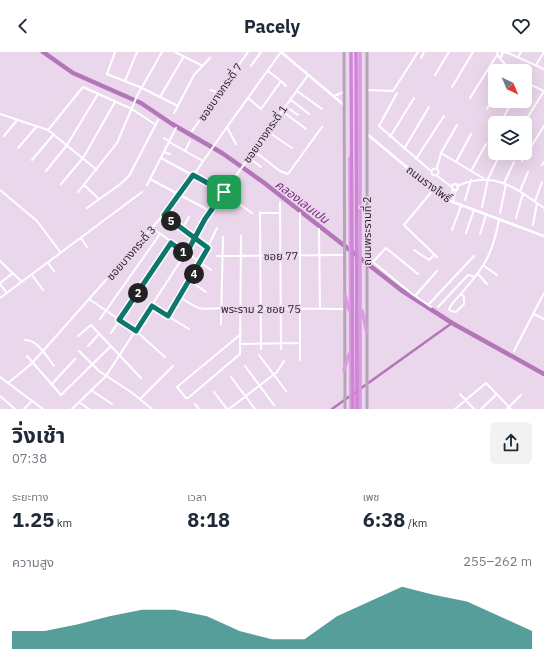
<!DOCTYPE html>
<html lang="th">
<meta charset="utf-8">
<style>
body{margin:0;font-family:"IBM Plex Sans","Noto Sans Thai",sans-serif;background:#f2f2f3;color:#1f2937;height:100vh;display:flex;flex-direction:column;font-size:15px;white-space:nowrap}
*{box-sizing:border-box;margin:0}
p{font-size:13px;color:#747a83}
.icon{flex:none;width:22px;height:22px;fill:none;stroke:currentColor;stroke-width:2;stroke-linecap:round;stroke-linejoin:round}
.map{position:relative;height:357px;overflow:hidden}
.sheet{display:flex;flex-direction:column;background:#fff;flex:1}
.sheet>*{flex:none}
.needle{width:26px;rotate:136deg}
.tools{position:absolute;left:488px;top:12px;display:grid;gap:8px}
.tools a{display:grid;place-items:center;width:44px;height:44px;border-radius:6px;background:#fff;box-shadow:0 4px 16px #0002;font-size:20px}
.pin{position:absolute;display:grid;place-items:center;width:34px;height:34px;color:#fff;margin:-17px;border-radius:8px;box-shadow:0 2px 6px #0006}
.km{position:absolute;width:20px;height:20px;margin:-10px;border-radius:50%;background:#222;color:#fff;font-size:11px;line-height:20px;text-align:center}
.round{display:grid;place-items:center;flex:none;width:42px;height:42px;border-radius:6px;background:#f2f2f3}
.headline{display:flex;align-items:center;justify-content:space-between;height:68px;padding:0 12px}
h1{font-size:22px;font-weight:700;line-height:30px}
.stats{display:grid;grid-template-columns:repeat(3,1fr);gap:6px;height:68px;padding:4px 12px}
.stats div{display:grid;align-content:center}
.stats b{font-size:20px;font-weight:700}
.stats small{font-size:11px;font-weight:400}
.stats p{font-size:11px}
.chart{height:112px;padding:8px 12px}
.chart p{display:flex;justify-content:space-between}
.chart svg{width:100%;height:72px;margin-top:4px;fill:#0f766e;opacity:.7}
header{display:flex;justify-content:space-between;align-items:center;height:52px;padding:0 12px;background:#fff;font-size:18px;font-weight:700}
.map>svg:first-child{display:block}
.lines{fill:none;stroke-linecap:round;stroke-linejoin:round}
.canal{stroke:#b376b9;stroke-width:2.5}
.river{stroke:#b376b9;stroke-width:4.5}
.minor{stroke:#fff;stroke-width:2}
.tertiary{stroke:#fff;stroke-width:2.5}
.secondary{stroke:#b7a4b8;stroke-width:3}
.trunk{stroke:#da9ce0;stroke-width:3.5}
.motorway{stroke:#d084d8;stroke-width:3.5}
.route-casing{stroke:#fff;stroke-width:8}
.route{stroke:#0f766e;stroke-width:5}
.labels{text-anchor:middle;stroke-width:3;stroke-linejoin:round;paint-order:stroke}
.street-label{font-size:11px;fill:#2c252d;stroke:#ebd7ec}
.water-label{font-size:12px;font-style:italic;fill:#762b7e;stroke:#ebd7ec}
</style>
<header><svg class="icon" aria-label="back" viewBox="0 0 24 24"><path d="M15 5l-7 7 7 7"/></svg>Pacely<svg class="icon" aria-label="heart" viewBox="0 0 24 24"><path d="M12 20l-8-8c-3-5 5-10 8-4 3-6 11-1 8 4z"/></svg></header>
<div class="map">
<svg width="544" height="357" viewBox="0 0 544 357">
<rect width="100%" height="100%" fill="#ebd7ec"/>
<g class="lines">
<path class="canal" d="M332,357L452,271"/>
<path class="river" d="M43,0L73,21L141,51L172,72L222,101L263,130L401,238L452,271L544,322"/>
<path class="minor" d="M115,0L107,22L142,36L178,54
M175,0L203,14
M497,0L499,5L502,4V1
M502,1L506,0L544,17
M498,4L511,19
M518,5L521,0
M421,6L424,0
M536,13L544,0
M251,14L261,0
M435,23L449,0
M125,29L137,0
M281,29L286,34
M525,30L544,39
M452,35L473,0
M211,38L219,41
M367,38L393,39L418,0
M297,39L322,57
M397,41L379,74L431,119
M334,44L344,40
M160,45L184,4
M248,46L261,57L281,29L268,19
M470,46L497,3
M290,47L309,62
M285,54L298,63
M487,57L495,43
M282,59L306,77
M174,61L194,23L210,6
M0,62L48,78L97,118
M503,66L513,49
M524,71L544,39
M227,75L236,92
M48,78L83,35L132,57L156,73
M192,79L248,0
M267,79L292,96
M4,84L17,68
M390,85L414,46
M164,86L169,89
M169,90L203,109
M18,96L37,74
M404,97L429,55
M253,98L280,119L288,122L322,75
M185,99L190,89
M164,100L170,102
M441,101L483,126
M248,105L261,115
M161,106L224,140
M416,107L444,64
M32,108L54,82
M522,109L544,74
M456,110L471,82
M542,113L544,110
M437,116L441,101L457,73
M431.5 120a3.5 3.5 0 1 1 7 0a3.5 3.5 0 1 1-7 0Z
M46,119L67,93L98,42
M471,119L486,92
M436,123L452,135
M150,127L210,159
M504,131L514,110
M61,132L83,106L115,50
M452 135a3 3 0 1 1 6 0a3 3 0 1 1-6 0Z
M84,133L99,147
M147,133L176,76
M457,134C494,118 514,135 544,156
M0,138L37,169L61,201
M433,138L404,173L437,205
M520,139L528,120
M78,140L117,91L137,44L162,0
M224,141L252,161
M465,148L471,128
M449,149L453,138
M535,149L542,130
M280,150L281,297
M453,150L456,138
M482,155L488,127L499,104
M87,156L119,133L129,124L158,68
M260,160L261,297
M260,161H280
M300,161V308
M500,161L506,132
M164,163L208,196
M516,166L523,141
M533,173L537,151
M152,176L211,218
M182,177L189,165
M319,177L320,257
M452,178L461,154
M466,181L474,158
M480,182L486,163
M81,186L87,195
M414,198L429,208L434,203
M217,204L344,203
M367,205L412,242L431,255
M0,209L22,230
M373,210L386,196L418,222
M48,211L54,219
M484,214L497,223
M478,222L487,232
M32,223L43,238
M190,229L206,240
M0,231L13,221
M0,232L7,241
M461,242L464,245V252L456,260L451,259L449,257L452,252C479,221 492,209 499,167
M415,244L437,219
M180,245C199,258 199,258 222,256L345,257
M0,246L142,140
M89,247L136,279L165,305
M428,253L474,204
M152,254L189,277
M438,255L468,223L475,225
M534,262L544,267
M168,264L200,211L217,176
M100,267L160,182
M221,272L223,185
M111,281L171,191
M241,282L177,335L186,346H188L240,302L241,184
M78,284L91,273L141,326
M25,288C37,287 47,305 54,314
M241,292L300,291
M88,294L99,282
M79,299L99,319L131,340L152,357
M514,299L544,241
M259,303L286,339
M27,304L61,343L111,294
M245,314L274,353
M0,325L43,357
M231,325L255,357
M8,331L30,313L43,299L174,151L227,75L281,0
M51,333L75,307
M91,338L112,352
M214,340L227,357
M460,342L474,357
M0,344L15,357
M140,347L173,314
M79,350L89,357
M195,352L199,357
M24,357L32,349
M72,357L106,324L185,202L205,167L308,23
M229,357L277,320L284,309
M455,357L486,331L511,357
M481,357L497,342
M507,357L521,343"/>
<path class="tertiary" d="M281,0L344,53
M367,82L445,147L544,184"/>
<path class="secondary" d="M344,0L345,357
M367,357V0"/>
<path class="trunk" d="M350,106L351,357
M345,243L349,258
M362,259L367,280
M344,318L349,302
M360,357V0"/>
<path class="motorway" d="M351,0L353,357
M356,0L357,357"/>
</g>
<g class="lines">
<defs>
<path id="route" d="M224,140L205,167L186,202L171,191L119,268L136,279L152,254L168,264L208,196L164,163L193,123L224,140"/>
</defs>
<use href="#route" class="route-casing"/>
<use href="#route" class="route"/>
</g>
<g class="labels">
<g class="street-label">
<text transform="translate(220 40) rotate(-55)" y="4">ซอยบางกระดี่ 7</text>
<text transform="translate(265 82) rotate(-55)" y="4">ซอยบางกระดี่ 1</text>
<text transform="translate(429 132) rotate(37)" y="4">ถนนรางโพธิ์</text>
<text transform="translate(367 179) rotate(-90)" y="4">ถนนพระรามที่ 2</text>
<text transform="translate(131 201) rotate(-49)" y="4">ซอยบางกระดี่ 3</text>
<text transform="translate(281 204) rotate(-1)" y="4">ซอย 77</text>
<text x="261" y="261">พระราม 2 ซอย 75</text>
</g>
<g class="water-label">
<text transform="translate(302 150) rotate(37)" y="4">คลองเลนเปน</text>
</g>
</g>
</svg>
<div class="tools">
<a><svg class="needle" viewBox="-14 -14 28 28"><path d="M0-13l5 13h-10z" fill="#e53935"/><path d="M0 13l5-13h-10z" fill="#747a83"/></svg></a>
<a><svg class="icon" aria-label="layers" viewBox="0 0 24 24"><path d="M12 4l9 5-9 5-9-5zM3 14l9 5 9-5"/></svg></a>
</div>
<div class="pin" style="left:224px;top:140px;background:#1e9e55"><svg class="icon" aria-label="arrive" viewBox="0 0 24 24"><path d="M6 21V4h12l-3 4 3 4H6"/></svg></div>
<b class="km" style="left:183px;top:200px">1</b>
<b class="km" style="left:138px;top:241px">2</b>
<b class="km" style="left:194px;top:222px">4</b>
<b class="km" style="left:171px;top:169px">5</b>
</div>
<section class="sheet">
<div class="headline"><div><h1>วิ่งเช้า</h1><p>07:38</p></div><a class="round"><svg class="icon" aria-label="share" viewBox="0 0 24 24"><path d="M12 15V3M7 8l5-5 5 5M5 13v7h14v-7"/></svg></a></div>
<div class="stats">
<div><p>ระยะทาง</p><b>1.25<small> km</small></b></div>
<div><p>เวลา</p><b>8:18</b></div>
<div><p>เพซ</p><b>6:38<small> /km</small></b></div>
</div>
<div class="chart"><p><span>ความสูง</span>255–262 m</p>
<svg viewBox="0 0 160 44" preserveAspectRatio="none"><path d="M0 44V33L10 33L20 29L30 24L40 20L50 20L60 24L70 33L80 38L90 38L100 24L110 15L120 6L130 11L140 15L150 24L160 33V44z"/></svg>
</div>
</section>
